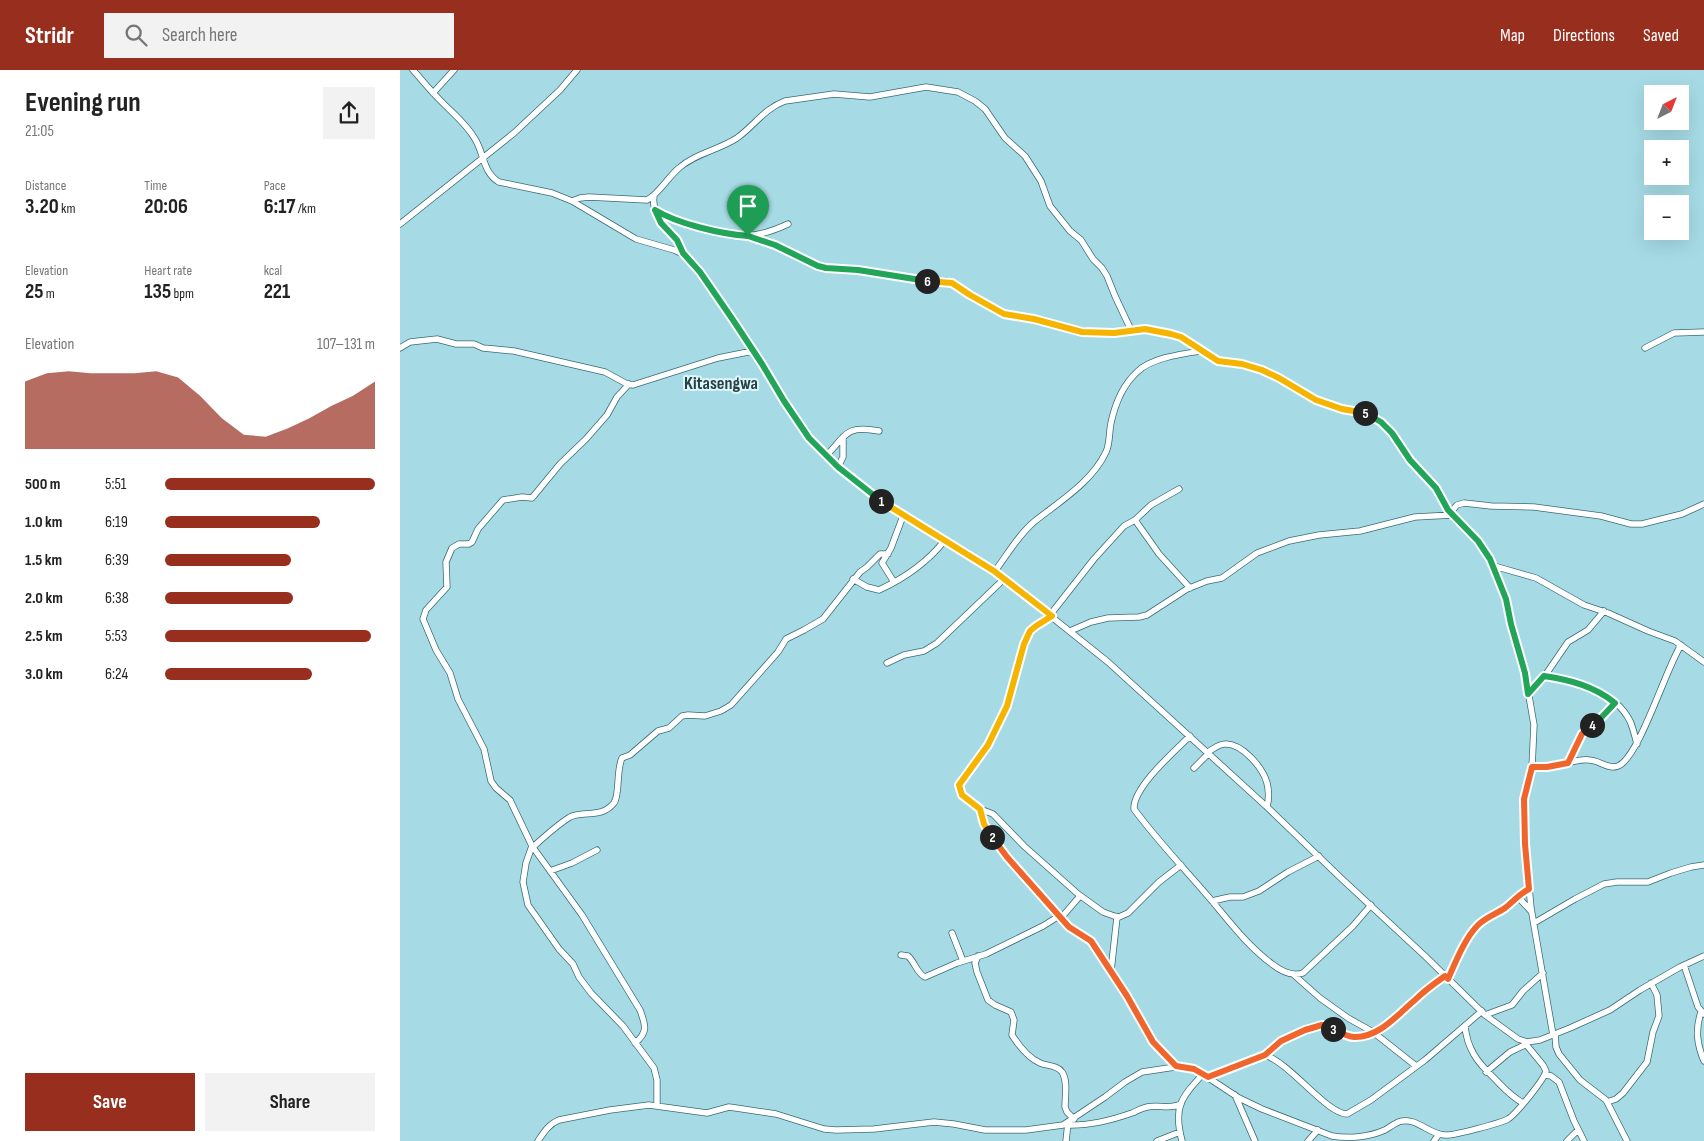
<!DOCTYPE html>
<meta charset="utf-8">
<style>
body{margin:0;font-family:"Sofia Sans Condensed",sans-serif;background:#f2f2f2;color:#222;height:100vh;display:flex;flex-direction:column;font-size:19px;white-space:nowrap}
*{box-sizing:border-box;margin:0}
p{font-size:16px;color:#767676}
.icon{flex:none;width:28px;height:28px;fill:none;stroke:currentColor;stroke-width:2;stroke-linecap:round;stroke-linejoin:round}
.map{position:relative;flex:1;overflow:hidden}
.side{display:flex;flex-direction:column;background:#fff;width:400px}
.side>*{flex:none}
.needle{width:32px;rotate:42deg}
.fabs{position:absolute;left:1244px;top:15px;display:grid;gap:10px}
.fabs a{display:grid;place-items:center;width:45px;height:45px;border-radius:0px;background:#fff;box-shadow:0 5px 20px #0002;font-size:25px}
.pin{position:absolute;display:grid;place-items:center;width:42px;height:42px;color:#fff;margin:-51px -21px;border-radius:50% 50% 50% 0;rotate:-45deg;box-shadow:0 0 5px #0007}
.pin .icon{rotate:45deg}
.km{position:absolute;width:25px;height:25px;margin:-12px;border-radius:50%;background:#222;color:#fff;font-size:14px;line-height:25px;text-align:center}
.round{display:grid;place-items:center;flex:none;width:52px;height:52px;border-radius:0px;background:#f2f2f2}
.headline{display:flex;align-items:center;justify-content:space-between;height:85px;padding:0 25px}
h1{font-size:28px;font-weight:700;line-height:38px}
.metrics{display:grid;grid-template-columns:repeat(3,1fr);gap:8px;height:85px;padding:5px 25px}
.metrics div{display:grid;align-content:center}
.metrics b{font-size:21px;font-weight:700}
.metrics small{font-size:14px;font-weight:400}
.metrics p{font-size:14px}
.chart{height:140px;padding:10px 25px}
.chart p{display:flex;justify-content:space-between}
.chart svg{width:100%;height:90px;margin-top:5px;fill:#982e1d;opacity:.7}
.primary-button{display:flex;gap:10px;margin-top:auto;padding:10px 25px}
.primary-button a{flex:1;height:58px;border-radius:0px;background:#982e1d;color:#fff;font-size:20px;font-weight:700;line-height:58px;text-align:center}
.primary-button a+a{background:#f2f2f2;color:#222}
ul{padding:0 25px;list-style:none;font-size:16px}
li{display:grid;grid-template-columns:80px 60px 1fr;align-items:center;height:38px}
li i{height:12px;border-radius:6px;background:#982e1d}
header{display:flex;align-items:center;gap:30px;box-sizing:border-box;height:70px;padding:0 25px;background:#982e1d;color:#fff}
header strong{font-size:24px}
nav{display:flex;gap:28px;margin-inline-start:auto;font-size:18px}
.search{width:350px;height:45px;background:#f2f2f2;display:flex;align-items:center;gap:12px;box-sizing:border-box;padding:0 18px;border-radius:0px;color:#767676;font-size:19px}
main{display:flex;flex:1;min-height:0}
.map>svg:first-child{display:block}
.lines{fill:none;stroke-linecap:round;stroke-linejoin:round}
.minor-casing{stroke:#396b74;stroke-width:7}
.minor{stroke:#fff;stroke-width:5.5}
.split-1-casing{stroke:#fff;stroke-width:10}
.split-2-casing{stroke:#fff;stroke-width:10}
.split-3-casing{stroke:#fff;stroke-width:10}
.split-4-casing{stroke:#fff;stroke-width:10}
.split-5-casing{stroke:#fff;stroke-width:10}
.split-6-casing{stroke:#fff;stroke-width:10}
.split-7-casing{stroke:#fff;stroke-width:10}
.split-1{stroke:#22a559;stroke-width:6}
.split-2{stroke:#f5b400;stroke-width:6}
.split-3{stroke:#f0652b;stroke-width:6}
.split-4{stroke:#f0652b;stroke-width:6}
.split-5{stroke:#22a559;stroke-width:6}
.split-6{stroke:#f5b400;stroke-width:6}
.split-7{stroke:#22a559;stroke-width:6}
.labels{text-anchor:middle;stroke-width:4;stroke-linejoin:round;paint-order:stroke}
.quarter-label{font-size:18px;font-weight:bold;fill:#293f43;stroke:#dcf6fc}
</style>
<header>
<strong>Stridr</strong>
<div class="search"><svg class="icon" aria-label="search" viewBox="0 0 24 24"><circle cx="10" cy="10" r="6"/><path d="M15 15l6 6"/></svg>Search here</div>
<nav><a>Map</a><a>Directions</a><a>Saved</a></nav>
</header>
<main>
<section class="side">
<div class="headline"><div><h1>Evening run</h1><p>21:05</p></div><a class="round"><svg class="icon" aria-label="share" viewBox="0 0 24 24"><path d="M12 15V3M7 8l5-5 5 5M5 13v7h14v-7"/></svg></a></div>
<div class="metrics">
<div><p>Distance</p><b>3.20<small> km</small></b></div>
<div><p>Time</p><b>20:06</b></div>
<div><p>Pace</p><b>6:17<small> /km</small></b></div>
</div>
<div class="metrics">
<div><p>Elevation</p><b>25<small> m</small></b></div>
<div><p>Heart rate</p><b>135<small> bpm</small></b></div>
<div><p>kcal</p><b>221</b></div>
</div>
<div class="chart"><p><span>Elevation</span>107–131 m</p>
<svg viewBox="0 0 160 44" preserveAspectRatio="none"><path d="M0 44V11L10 7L20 6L30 7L40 7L50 7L60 6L70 9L80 18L90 29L100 37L110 38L120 34L130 29L140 23L150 18L160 11V44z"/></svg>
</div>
<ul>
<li><b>500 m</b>5:51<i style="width:100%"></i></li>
<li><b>1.0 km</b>6:19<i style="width:74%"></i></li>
<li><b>1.5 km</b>6:39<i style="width:60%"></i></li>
<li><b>2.0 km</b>6:38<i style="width:61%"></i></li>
<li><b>2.5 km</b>5:53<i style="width:98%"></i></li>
<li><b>3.0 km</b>6:24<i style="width:70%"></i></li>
</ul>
<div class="primary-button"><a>Save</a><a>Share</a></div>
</section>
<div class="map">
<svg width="1304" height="1071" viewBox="0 0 1304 1071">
<rect width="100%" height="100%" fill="#a6dbe5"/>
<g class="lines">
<defs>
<path id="minor" d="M13,0C22,10 30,20 39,29C51,42 66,53 75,69C84,83 83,103 99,112L152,123L172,131L236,169L274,180L287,186L300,203L333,250L399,353L409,368L438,397L474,426L490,438L564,481L594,501L708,592L867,737L943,810L1025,886L1085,945L1118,969L1127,972L1140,970L1170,958L1210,940L1240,920L1280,897L1304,886
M33,23L54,0
M254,126C250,150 276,163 283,183
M172,131L180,128L189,127L247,130C259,124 268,107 279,98C296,83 319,80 337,68C354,56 365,38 385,31L434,24L470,27L526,17L558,22L575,31L585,39L605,68L625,86L641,111L650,136L670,161L681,170L693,189L702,198L707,206L715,226L731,260
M255,139C276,153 323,166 347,166C361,165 375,160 388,154
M0,154L114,63L160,20L177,0
M348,166L375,175L418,196L426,198L458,200L532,212L546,211L558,216L569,225L604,244L634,249L668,259L698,263L745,259L771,264L781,267L818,291L842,294L862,301L879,308L916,330L942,339L964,343L981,352L992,363L1010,390L1036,418L1054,448L1084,479L1094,496L1106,529L1111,554L1125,603L1134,655L1132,697L1124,729L1125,774L1131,838L1153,965
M0,278L10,272L37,269L56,274H74L83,278L114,281L205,302L227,314L233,315L318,288L353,281
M1245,278L1274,263L1304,262
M229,314L217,327L207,345L186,369L160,394L132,428L122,427L103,430L78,459L72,472L69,474H59L52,478L46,492L47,517L26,540L23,549L36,580L50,603L58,629L84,679L91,711L96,718L110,730L132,776L182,845L240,940C245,954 249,962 235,973
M427,385C447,364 446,355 479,361
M438,397L443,387V367
M1050,443L1057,435L1064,433L1091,436L1134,437L1201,446L1231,454H1242L1282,444L1304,434
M735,450L759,484L790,518
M1094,496L1136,508L1184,535L1208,543L1248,561L1275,571L1304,592
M595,501C607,485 619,464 635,451C659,432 692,412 706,382C710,374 709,362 711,353C715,334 723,315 737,302C751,288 781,284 801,281
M453,509L467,517L479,520C505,508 527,493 545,470
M494,512L482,493L491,478L503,446
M650,545L694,489L724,456L735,450L751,435L779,419
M652,546L636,555L627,567L607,636L588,675L563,707L559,715L560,722L568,731L580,739L593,744L624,776L678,824L703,842L714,846L719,847L728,843L759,812L781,795
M670,561L691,552L708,548L739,547L747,545L787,519L807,511L822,508L857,483L889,471L919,465L960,461L1015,447L1052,445
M487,593L504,585L524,581L537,573L604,509
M1144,606C1176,611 1214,620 1230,651C1233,658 1235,666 1237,674
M1128,624L1142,610L1168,572L1188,560L1204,541
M790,666C775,681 733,717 734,739C756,769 782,796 806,824C827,848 846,875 872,894C881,901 892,907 903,903L953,856L971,835
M808,682C813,679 819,674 825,674C842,673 863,698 867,713C869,721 869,729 867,737
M1168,693L1182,664L1199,651L1215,633
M1132,697C1143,697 1153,697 1163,694C1172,692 1180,689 1189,690C1199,690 1208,700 1218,696C1239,688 1266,598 1281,575
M794,698L809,683
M580,739L584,754L607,787L669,857L691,871L727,926L748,966L766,987L776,996
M132,776L126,793L123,812L128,835L159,879L173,894L179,907L191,923L223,956L254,998L257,1010V1036
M133,777C144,767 157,755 170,747C183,740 201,749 214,733C220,725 216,701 222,688L230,685L258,661L269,658L282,646L288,645L305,646L321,641L331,635L378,582L386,569L404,560L423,549L460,502L467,497L480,484H488
M150,801L172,793L197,780
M1117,826L1131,841
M812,831L830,827H843L859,821L888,802L919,786
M661,848L680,826
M1134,853L1175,829L1204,814L1217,812H1248L1271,803L1291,797L1304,795
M552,863L563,891
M501,885L508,886C515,892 517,904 525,907L557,893L586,884L643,856L659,846
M578,886L575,893L577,902L588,930L595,935L611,942L614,950L612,965C619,976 628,988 640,993C647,996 657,995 662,1002C668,1010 665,1027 665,1037L667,1042L674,1049
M1284,895L1298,937L1304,944
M711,901L717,847
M894,905L920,928L948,948L973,962L1016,996
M1049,909C1056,891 1065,868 1078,855C1086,847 1096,844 1105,838C1113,832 1119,824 1129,819
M1301,942C1295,960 1297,974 1304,991
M1085,945L1112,935L1123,921L1143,903
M1065,956C1067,978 1077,992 1093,1007C1103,1017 1110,1026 1123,1033
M1155,964L1156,977L1159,984L1180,1010L1206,1030L1227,1071
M865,985C877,973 908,952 926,956C944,961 949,972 969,964C990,956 999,943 1015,930C1025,921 1035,913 1045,906
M1086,1002L1110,982L1127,974
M1145,1005L1151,1006L1159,1012L1174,1051L1184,1071
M808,1007L865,985C891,994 927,1044 947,1044L971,1030L1025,990L1082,941
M835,1025L855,1071
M1207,1032L1216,1029L1223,1023L1247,992L1253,962L1259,946L1257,925L1251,913
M667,1055C689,1056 712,1050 732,1043C737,1041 741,1038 747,1037C759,1034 769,1040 781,1034
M138,1071C144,1062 149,1054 159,1050L210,1040L249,1035L307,1043L329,1037L336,1038L376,1044L424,1059L436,1060L474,1059L534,1052L554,1054L585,1060H626L663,1055L705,1027L725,1012L742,1002L782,996L801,1003L839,1028L862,1039L932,1066C949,1069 969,1067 985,1060C990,1057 996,1052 1002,1051C1017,1048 1030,1065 1045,1065C1053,1066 1101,1053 1108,1049C1116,1044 1144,1010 1146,1001L1143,995L1124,972
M666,1071L668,1053
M757,1071L780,1062
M782,1071C773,1037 781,1028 803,1004
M908,1071L918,1060
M1034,1071L1039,1064
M1167,1071L1178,1060"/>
</defs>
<use href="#minor" class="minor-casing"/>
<use href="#minor" class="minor"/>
</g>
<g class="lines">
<defs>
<path id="split-1" d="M348,166C321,164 278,154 255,140L261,153L277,170L283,183L300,202L333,250L362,294L384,331L409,368L438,397L481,431"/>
<path id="split-2" d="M481,431L594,501L652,546L636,556L630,561L624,574L607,636L588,675L559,715L562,725L580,739L584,754L592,767"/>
<path id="split-3" d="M592,767L607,787L669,857L691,871L727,926L753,972L776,996L794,999L808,1007L865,985L881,971L905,960L922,955L933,959"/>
<path id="split-4" d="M933,959C939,962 947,967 954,967C979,968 998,944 1015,930C1024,921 1035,913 1045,906L1048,909C1056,891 1065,868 1078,855C1086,847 1096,844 1105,838C1113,832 1119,824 1129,819L1125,774L1124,729L1132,697H1147L1168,693L1182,664L1192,655"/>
<path id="split-5" d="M965,343L981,352L992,363L1010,390L1036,418L1048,440L1078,471L1090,489L1106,529L1111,554L1125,603L1128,624L1144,606C1170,610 1194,616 1215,633L1199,650L1192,655"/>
<path id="split-6" d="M527,211L552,213L570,225L604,244L634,249L682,262L714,263L745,259L771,264L781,267L818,291L842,294L862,300L879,308L916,330L942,339L965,343"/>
<path id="split-7" d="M348,166L375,175L418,196L426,198L458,200L527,211"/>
</defs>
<use href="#split-1" class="split-1-casing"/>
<use href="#split-2" class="split-2-casing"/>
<use href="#split-3" class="split-3-casing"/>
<use href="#split-4" class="split-4-casing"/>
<use href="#split-5" class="split-5-casing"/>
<use href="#split-6" class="split-6-casing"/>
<use href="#split-7" class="split-7-casing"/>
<use href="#split-1" class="split-1"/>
<use href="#split-2" class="split-2"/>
<use href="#split-3" class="split-3"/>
<use href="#split-4" class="split-4"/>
<use href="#split-5" class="split-5"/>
<use href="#split-6" class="split-6"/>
<use href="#split-7" class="split-7"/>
</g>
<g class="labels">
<g class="quarter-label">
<text x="321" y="319">Kitasengwa</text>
</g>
</g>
</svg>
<div class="fabs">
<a><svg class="needle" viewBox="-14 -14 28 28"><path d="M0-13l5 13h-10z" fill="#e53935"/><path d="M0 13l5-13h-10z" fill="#767676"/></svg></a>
<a>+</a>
<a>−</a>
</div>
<div class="pin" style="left:348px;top:166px;background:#1e9e55"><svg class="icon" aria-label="arrive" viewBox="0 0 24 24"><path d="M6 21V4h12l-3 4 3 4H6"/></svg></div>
<b class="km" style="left:481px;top:431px">1</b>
<b class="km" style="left:592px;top:767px">2</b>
<b class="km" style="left:933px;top:959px">3</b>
<b class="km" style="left:1192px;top:655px">4</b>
<b class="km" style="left:965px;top:343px">5</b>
<b class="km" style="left:527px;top:211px">6</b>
</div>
</main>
